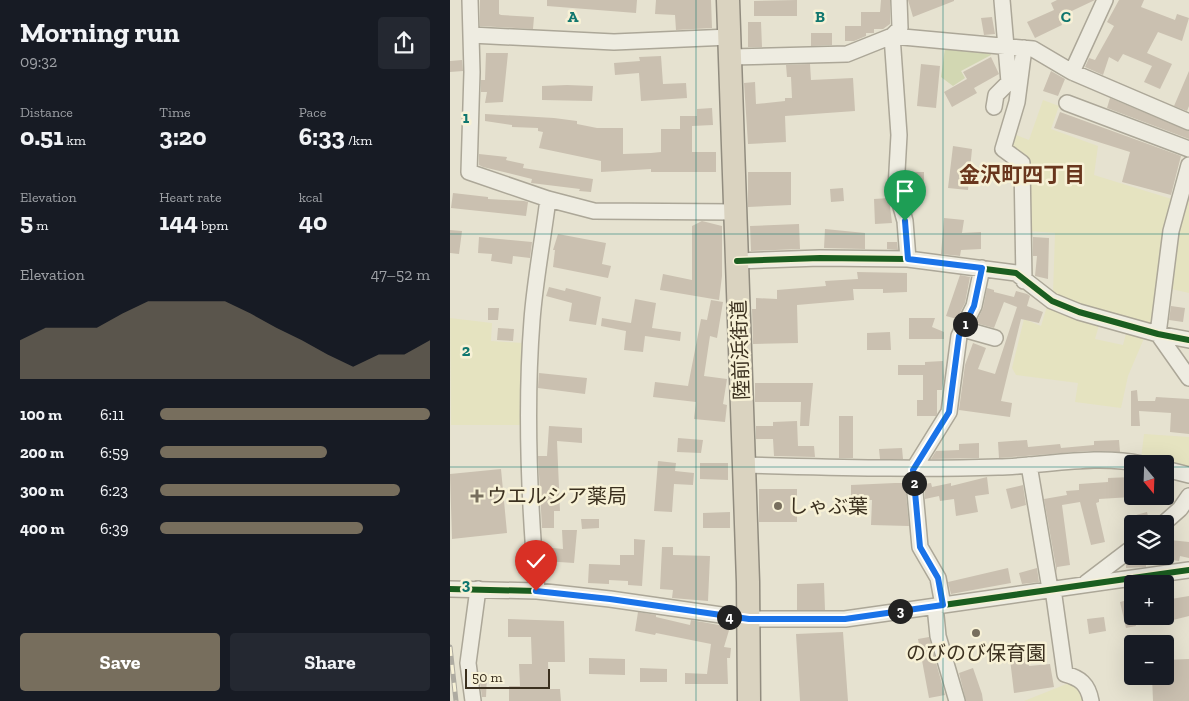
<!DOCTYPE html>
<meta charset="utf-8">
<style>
body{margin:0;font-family:"Zilla Slab","Noto Sans JP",serif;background:#242831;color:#f1f3f6;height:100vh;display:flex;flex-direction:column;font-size:19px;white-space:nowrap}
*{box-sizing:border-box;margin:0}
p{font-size:16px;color:#9ea1a6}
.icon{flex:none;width:28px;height:28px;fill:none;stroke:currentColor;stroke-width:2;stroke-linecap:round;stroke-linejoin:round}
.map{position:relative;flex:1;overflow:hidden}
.sheet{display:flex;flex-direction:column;background:#171b24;width:450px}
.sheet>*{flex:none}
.needle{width:32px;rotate:161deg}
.controls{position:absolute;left:674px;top:455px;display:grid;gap:10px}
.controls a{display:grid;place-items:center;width:50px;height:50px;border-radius:5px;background:#171b24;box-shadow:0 5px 20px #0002;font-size:25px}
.scale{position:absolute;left:15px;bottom:12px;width:85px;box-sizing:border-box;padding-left:5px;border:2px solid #3b301f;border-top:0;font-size:14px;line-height:18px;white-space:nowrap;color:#3b301f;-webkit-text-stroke:4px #f7f1d6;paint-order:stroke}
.pin{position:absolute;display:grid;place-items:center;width:42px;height:42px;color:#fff;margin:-51px -21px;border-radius:50% 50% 50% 0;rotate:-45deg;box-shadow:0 0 5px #0007}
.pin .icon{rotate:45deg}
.km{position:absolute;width:25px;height:25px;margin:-12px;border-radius:50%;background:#222;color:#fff;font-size:14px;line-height:25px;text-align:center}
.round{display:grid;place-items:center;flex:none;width:52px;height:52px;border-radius:5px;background:#242831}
.head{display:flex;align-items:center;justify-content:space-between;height:85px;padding:0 20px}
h1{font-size:28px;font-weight:700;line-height:38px}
.metrics{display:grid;grid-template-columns:repeat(3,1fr);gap:8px;height:85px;padding:5px 20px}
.metrics div{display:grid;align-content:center}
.metrics b{font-size:25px;font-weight:700}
.metrics small{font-size:14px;font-weight:400}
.metrics p{font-size:14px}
.chart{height:140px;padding:10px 20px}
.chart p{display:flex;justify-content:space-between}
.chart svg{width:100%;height:90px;margin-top:5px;fill:#776e5d;opacity:.7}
.cta{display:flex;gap:10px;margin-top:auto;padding:10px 20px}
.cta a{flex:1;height:58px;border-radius:5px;background:#776e5d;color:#fff;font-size:20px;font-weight:700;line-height:58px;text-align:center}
.cta a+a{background:#242831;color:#f1f3f6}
ul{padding:0 20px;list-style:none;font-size:16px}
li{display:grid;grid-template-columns:80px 60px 1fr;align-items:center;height:38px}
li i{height:12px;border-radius:6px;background:#776e5d}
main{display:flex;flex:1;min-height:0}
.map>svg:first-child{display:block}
.farmland{fill:#e5e3c0}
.green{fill:#d2d7b2}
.building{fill:#cac0b0}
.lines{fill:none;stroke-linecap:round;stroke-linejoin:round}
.minor-casing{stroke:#aca798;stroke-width:18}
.highway-casing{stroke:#918c7f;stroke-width:25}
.minor{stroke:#eeece1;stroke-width:15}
.highway{stroke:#dad3c0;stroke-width:22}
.rail-casing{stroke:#aeaba1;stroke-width:5}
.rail{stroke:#f7f1d6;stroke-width:3;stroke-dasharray:9;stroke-linecap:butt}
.cycleway-casing{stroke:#f7f1d6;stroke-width:9}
.cycleway{stroke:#1b5e20;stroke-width:6}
.route-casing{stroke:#fff;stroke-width:10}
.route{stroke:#1a73e8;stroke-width:6}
.grid{fill:none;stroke:#0f766e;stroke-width:1;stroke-opacity:0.55}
.poi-dot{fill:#776e5d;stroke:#f7f1d6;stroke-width:2}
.labels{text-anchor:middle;stroke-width:5;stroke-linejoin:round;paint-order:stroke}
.street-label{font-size:20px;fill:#3b301f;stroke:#f7f1d6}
.poi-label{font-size:20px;fill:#3b301f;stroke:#f7f1d6;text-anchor:start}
.neighbourhood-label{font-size:21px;font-weight:bold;fill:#69361d;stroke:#f7f1d6}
.grid-label{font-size:16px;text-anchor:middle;font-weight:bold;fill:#0f766e;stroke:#f7f1d6;stroke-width:5;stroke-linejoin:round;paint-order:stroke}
</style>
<main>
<section class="sheet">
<div class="head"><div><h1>Morning run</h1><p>09:32</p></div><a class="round"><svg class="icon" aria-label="share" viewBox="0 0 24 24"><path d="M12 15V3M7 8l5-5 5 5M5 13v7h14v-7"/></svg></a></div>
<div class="metrics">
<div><p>Distance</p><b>0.51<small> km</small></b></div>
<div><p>Time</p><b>3:20</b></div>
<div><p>Pace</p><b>6:33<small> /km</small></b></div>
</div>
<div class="metrics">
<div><p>Elevation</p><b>5<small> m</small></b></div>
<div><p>Heart rate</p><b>144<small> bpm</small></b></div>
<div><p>kcal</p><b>40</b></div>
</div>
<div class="chart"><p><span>Elevation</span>47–52 m</p>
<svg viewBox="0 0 160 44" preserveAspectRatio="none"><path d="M0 44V25L10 19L20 19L30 19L40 12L50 6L60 6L70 6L80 6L90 12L100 19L110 25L120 32L130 38L140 32L150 32L160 25V44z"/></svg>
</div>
<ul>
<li><b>100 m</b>6:11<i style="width:100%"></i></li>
<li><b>200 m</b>6:59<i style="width:62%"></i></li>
<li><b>300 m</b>6:23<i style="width:89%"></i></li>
<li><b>400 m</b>6:39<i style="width:75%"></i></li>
</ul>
<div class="cta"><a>Save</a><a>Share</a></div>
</section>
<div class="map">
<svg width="739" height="701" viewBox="0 0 739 701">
<rect width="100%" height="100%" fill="#e6e2d0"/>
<path class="farmland" d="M593,100L609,106L601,129L648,146L644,175L725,200L705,328L624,305L603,294L605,233L579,231L573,156L557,147L561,133L579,140Z
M739,176V293L717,288Z
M598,303L650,322L645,339L673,345L677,330L695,336L678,376L671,408L625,402L628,383L566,375L562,368L574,319L591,326Z
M0,318L42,323L41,341L74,343L75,425H1Z
M694,434L739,437V473L715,464L691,459Z
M619,683L633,687L636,701H574Z"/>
<path class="green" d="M495,48L539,50L541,55L511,71L515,78L503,86L491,77Z"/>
<path class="building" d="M30,0H49V14L51,15L84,17L83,29L30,26Z
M97,0H187L186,13L97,6Z
M206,0H261L262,28L226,30L225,15L205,14Z
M347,0V16H304V1Z
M431,0H440V24L433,29H424V33H416V36L404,41H395V26H411V12H430Z
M458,0H504V1L463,17Z
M607,0H645L609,17L612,25L585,38L577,22L604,10L601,3Z
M669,0H694L691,7L725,20L727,14L739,18L732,41L708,32L697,53L722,64L710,89L694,82L702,66L673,54L668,62L659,57L653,75L635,67L639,58L645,60L664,26L657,22Z
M542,17L545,34L534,35L531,18Z
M298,22H311L312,47H298Z
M361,33H382V45L361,46Z
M36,53H58L53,102L35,103L37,92H31V80H35Z
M211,56L213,84L236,83L237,98L191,101L189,73L165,75L164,63L190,61L189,57Z
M541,57L549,74L524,88L527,93L502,107L494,92L517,79L513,72Z
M12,60L13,71L0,72V61Z
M360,64L361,80L403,78L405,111L335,116L336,142L298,144L294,83L305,82L306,104L335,101V98H342L341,77H337L336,65Z
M471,64L490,66L486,108L467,106Z
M601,71L615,79L608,96L593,91Z
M739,71V106L737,111L724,106Z
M117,85L143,86L142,101L92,100V86Z
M660,98L739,131V139L657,108Z
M262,108L263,125L242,126V152H266V172H201V169L151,172V161L89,148L93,132L88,131V128L62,127V125L35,121V114L104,118L127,121V124L147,128H173V154L201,153L211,152V129H230V116H247V109Z
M610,112L731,156L721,195L672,182L680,152L604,128Z
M503,146L522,149L518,190L498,188Z
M29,154L57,157L56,160L74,164L73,168L143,179L141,192L129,191L130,189L81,183L82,179L33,167L29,165Z
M298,172H341V205L298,207Z
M456,172H474V188H456Z
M393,188L394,201L381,202L380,189Z
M3,193L38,197V199L74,201L78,202L76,216L1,208Z
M439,198L442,223L425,224L424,199Z
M494,218L514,220L512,233L531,232V249L511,250L510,256L491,254Z
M252,221L272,226V276L269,300L210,290L213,274L242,280V226Z
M349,224L350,249L301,251L300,226Z
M375,229L415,233V249L374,248Z
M0,230L12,231L9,254L0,253Z
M108,234L156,243L152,264L161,266L158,278L103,267L105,250H103Z
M29,237L82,242L80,258L63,256L62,264L41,261L42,254L28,253Z
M583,237L599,238L598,279L585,276L587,256H583Z
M437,242H447L448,250L437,249Z
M407,272L457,273V292L433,293V289H403L404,300L347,305L348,343L303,344L302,309H306V298L327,299V290L376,286L375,281L408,279Z
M510,275L520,277L515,303L507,319L496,316Z
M99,287L115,291L116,288L151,297L146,325L119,321L122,303L96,296Z
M537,288L544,290V292L564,297L566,291L577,294L580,296L577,306L593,312L589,323L571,319L551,401L562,403L560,417L509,410L515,365L523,343L536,348L528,369L545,374L567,307L554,302L544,328L526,323L533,308Z
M185,299L206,303L202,328L231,332L230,341L195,336L193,352L174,350L176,331L151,326L152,318L181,323Z
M261,300L273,302L267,338L260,336L254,376L277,379L273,404L277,405L275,422L244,419L246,402L203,397L205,382L238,386L251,319L257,320Z
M721,306L735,308L733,322L719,320Z
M38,308H49L48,320H38Z
M459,318H485L482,327L494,332V339H459Z
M48,328L64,329L63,341L47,340Z
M440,332L441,350H417V333Z
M493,361L494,377L492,390H487V414L486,416H467V400H473V375H448V365H475V362Z
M89,373L137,378L135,394L88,388Z
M305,383H363L359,426H350L351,402H305Z
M687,390L688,401H705L706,397L739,399V434L720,432L721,413L689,411L690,426H681V391Z
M389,416H403V458H389Z
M347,421L348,446H364L365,457L324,456L323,439H306V426H323V422Z
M99,426L132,428V443L107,441L110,511H104V528H92L88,456H97Z
M228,438L253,440L251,453L227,452Z
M577,440L578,447L610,444L611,448L644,445V441L669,440L670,452L637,451L549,458L548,442Z
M529,443V458L481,459L486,451L509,450V444Z
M452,448L453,459H430L429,449Z
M208,461L226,463L225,471L244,473L243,485L224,484L222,512L204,511Z
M250,463H278V480L250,479Z
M51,469L57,533L2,539L0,474Z
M537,477L539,494L525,496L528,512L506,516L504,499L490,501L489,496L475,499L474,484L481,483L482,487L501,483V486Z
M682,477V497L649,499V502L646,503L655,542L641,545L630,502L612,505L620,565L607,567V573L594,499L617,495L616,491L629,490V484L658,482V478Z
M445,483H455L459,526L421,525L422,500H401V485Z
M573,485L576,505L561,509L556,489Z
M309,489H347V522H309Z
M280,512V528H253V513Z
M697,512L700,524H688L686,515Z
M131,519H149V528L132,529Z
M112,530H127L124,563L94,561L93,547L113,549Z
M184,539L195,540L192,586L178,585V581L159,580V584L138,583L139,564L170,565V555H184Z
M720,540L739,542V558L730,556L729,561L715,559V547H719Z
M212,547H223V555L260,556L258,601L222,598L223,590L210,589Z
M696,556V567L676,568V564L686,557Z
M558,568L561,583L501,594L498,582Z
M587,568L589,582L572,584L569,573Z
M374,583L375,610H347V584Z
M739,596V616L719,621L715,600Z
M681,599L682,616L686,626L676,628L670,602Z
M188,612L206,615V617L240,625L241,620L280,627L274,647L281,648L280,658H277L278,684H235V673L257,674L261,644L206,633L205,635L185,631Z
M654,617L656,631L639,634L637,619Z
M58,619L114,621L115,662H98L99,689H110L111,701H59V686H70L69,664H82L81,637H58Z
M393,632L398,701H350L346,634Z
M479,637L495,695L479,698L468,639Z
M577,657L579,666L600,664L604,687L564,693L560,659Z
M139,658L175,659V675L139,674Z
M739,659V701H703L702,676H715V660Z
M190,668L217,669V682H190Z
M523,668L532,694L533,701H516L509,673Z
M29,675H37L36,697H32Z"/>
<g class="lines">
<defs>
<path id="minor" d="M20,0L22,72L19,172L98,199L144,211L285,212
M449,0L450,28L442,36L449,135L446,189L455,221L458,259
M21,35L164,42L280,37
M281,57L397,54L442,36L583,49L622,72L655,0
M622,72L739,122
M617,103L739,149
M544,107L546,95L559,82L552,0
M739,165L721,231L708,334L739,378
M287,261L370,258L458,259L566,273L602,301L629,312L708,334L739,340
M574,281L572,163L553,149L567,102L574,48
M513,329L545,338
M293,465C378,467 463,470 548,467C596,466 644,454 692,464
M579,465L600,589
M715,469L739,475
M713,524L730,509L739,496
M636,583L682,548
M0,589L87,591L160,599L299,619H395L739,570
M603,589L615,674C630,678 638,684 641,701
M87,591C79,501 75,410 82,320C85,280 93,239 98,199
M493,605L488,578L470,547L463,470L499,412L509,336L524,306L532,268
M485,606L488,636L507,701
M23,701L18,663L28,589"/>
<path id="highway" d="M278,0L298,582L299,701"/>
</defs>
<use href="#minor" class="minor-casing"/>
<use href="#highway" class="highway-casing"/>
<use href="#minor" class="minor"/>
<use href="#highway" class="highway"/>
<defs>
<path id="rail" d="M0,647L6,701"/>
</defs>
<use href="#rail" class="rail-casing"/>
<use href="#rail" class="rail"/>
<defs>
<path id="cycleway" d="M287,261L370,258L458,259L566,273L602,301L629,312L708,334L739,340
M0,589L87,591L160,599L299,619H395L739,570"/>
</defs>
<use href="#cycleway" class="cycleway-casing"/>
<use href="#cycleway" class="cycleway"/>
</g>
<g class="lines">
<defs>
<path id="route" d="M86,591L160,599L299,619H395L493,605L488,578L470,547L463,470L499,412L509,336L524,306L532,268L458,259L455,221"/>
</defs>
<use href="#route" class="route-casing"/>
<use href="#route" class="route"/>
</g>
<path class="grid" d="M246,0V701M493,0V701M0,234H739M0,467H682M715,467H739"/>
<g class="poi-dot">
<path d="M24.5 488.5h5v5h5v5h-5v5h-5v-5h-5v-5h5z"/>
<circle cx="328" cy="506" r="5"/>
<circle cx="526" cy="633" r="5"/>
</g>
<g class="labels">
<g class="street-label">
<text transform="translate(290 350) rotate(-92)" y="7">陸前浜街道</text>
</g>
<g class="poi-label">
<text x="37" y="503">ウエルシア薬局</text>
<text x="338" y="513">しゃぶ葉</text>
<text x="526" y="660" text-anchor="middle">のびのび保育園</text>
</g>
<g class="neighbourhood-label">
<text x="572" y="182">金沢町四丁目</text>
</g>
</g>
<g class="grid-label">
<text x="123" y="22">A</text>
<text x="370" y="22">B</text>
<text x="616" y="22">C</text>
<text x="16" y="123">1</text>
<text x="16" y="356">2</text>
<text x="16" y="590">3</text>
</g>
</svg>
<div class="controls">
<a><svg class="needle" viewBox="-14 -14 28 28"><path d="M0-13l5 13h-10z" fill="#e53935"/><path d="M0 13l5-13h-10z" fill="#9ea1a6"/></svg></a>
<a><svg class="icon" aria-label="layers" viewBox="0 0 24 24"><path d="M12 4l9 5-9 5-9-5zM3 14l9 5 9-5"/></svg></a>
<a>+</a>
<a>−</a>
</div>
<div class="scale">50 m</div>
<div class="pin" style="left:455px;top:221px;background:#1e9e55"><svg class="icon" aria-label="arrive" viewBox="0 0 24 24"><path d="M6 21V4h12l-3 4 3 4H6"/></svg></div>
<div class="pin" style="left:86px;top:591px;background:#d93025"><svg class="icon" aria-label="check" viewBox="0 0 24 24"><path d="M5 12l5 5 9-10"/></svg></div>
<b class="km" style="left:515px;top:324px">1</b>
<b class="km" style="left:464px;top:483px">2</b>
<b class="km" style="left:450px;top:611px">3</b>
<b class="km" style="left:279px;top:617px">4</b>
</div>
</main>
